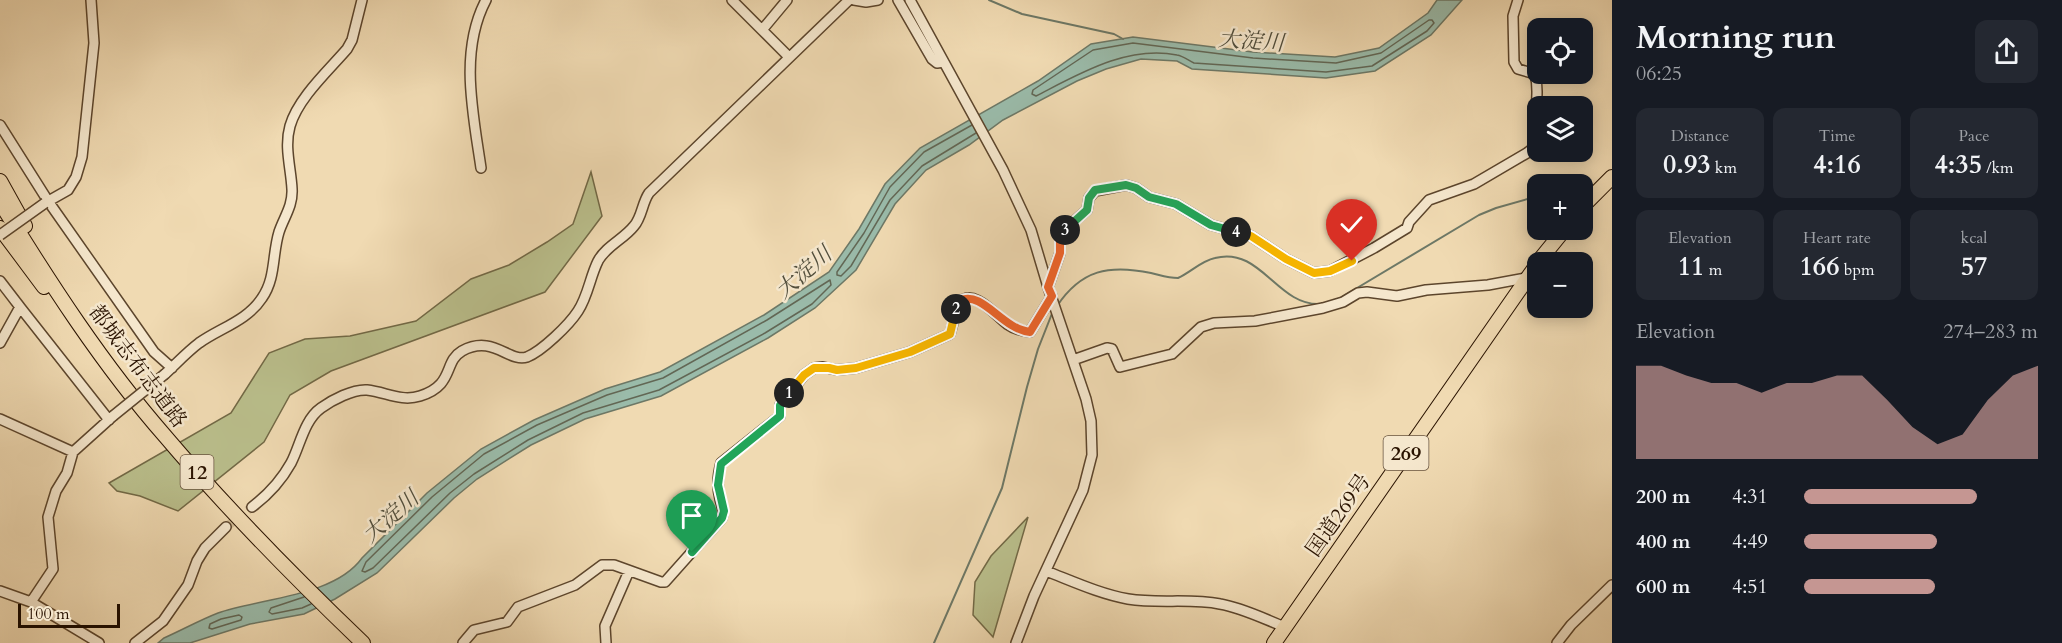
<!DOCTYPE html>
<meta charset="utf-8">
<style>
body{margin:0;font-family:Cardo,"Noto Serif JP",serif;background:#242831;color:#f1f3f6;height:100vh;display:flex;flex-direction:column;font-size:22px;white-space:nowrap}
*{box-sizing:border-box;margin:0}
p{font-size:20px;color:#9ea1a6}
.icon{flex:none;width:33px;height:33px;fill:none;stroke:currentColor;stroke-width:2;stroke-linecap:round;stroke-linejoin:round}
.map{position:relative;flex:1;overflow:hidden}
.panel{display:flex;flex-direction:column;background:#171b24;width:450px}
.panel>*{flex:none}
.buttons{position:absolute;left:1527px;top:18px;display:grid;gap:12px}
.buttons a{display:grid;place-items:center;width:66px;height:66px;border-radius:12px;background:#171b24;box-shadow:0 3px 15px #0003;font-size:30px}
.scale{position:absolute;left:18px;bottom:15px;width:102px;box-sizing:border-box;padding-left:6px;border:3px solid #2a1300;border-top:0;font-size:16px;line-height:21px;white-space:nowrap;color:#2a1300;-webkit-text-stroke:4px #f5e7cd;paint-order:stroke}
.pin{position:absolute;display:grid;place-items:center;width:51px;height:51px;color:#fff;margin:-62px -26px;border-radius:50% 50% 50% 0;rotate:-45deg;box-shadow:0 0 6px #0007}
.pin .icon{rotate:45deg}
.km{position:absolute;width:30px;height:30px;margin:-15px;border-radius:50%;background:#222;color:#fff;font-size:16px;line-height:30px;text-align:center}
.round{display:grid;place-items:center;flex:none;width:63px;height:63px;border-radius:12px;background:#242831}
.summary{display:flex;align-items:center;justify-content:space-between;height:102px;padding:0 24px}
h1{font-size:33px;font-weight:700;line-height:45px}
.figures{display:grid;grid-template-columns:repeat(3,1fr);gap:9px;height:102px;padding:6px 24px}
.figures div{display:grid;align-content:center;border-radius:12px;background:#242831;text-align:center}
.figures b{font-size:26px;font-weight:700}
.figures small{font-size:16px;font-weight:400}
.figures p{font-size:16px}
.chart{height:168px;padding:12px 24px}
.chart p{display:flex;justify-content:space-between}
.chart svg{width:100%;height:108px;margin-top:6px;fill:#c59692;opacity:.7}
ul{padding:0 24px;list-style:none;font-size:20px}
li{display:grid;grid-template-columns:96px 72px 1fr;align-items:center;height:45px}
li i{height:15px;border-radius:8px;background:#c59692}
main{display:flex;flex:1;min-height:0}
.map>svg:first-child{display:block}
.green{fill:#babf8c;stroke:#726946;stroke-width:1.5}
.water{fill:#9abbaa;stroke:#6d7866;stroke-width:1.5}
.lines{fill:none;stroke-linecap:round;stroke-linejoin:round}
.shore{stroke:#626755;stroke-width:1.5}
.stream{stroke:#6d7866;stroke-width:2}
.minor-tunnel{stroke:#d2bc97;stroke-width:9;stroke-dasharray:9 4.5;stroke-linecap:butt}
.minor-casing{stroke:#5c452c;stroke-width:12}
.highway-casing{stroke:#2a1300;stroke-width:16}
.minor{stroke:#f5e7cd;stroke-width:9}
.highway{stroke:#f0dab2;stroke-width:14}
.minor-bridge-casing{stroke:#5c452c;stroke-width:12;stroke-linecap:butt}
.minor-bridge{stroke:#f5e7cd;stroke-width:9}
.split-1-casing{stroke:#fff;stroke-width:12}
.split-2-casing{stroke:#fff;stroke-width:12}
.split-3-casing{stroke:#fff;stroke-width:12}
.split-4-casing{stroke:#fff;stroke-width:12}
.split-5-casing{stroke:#fff;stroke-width:12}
.split-1{stroke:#22a559;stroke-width:8}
.split-2{stroke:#f5b400;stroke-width:8}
.split-3{stroke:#f0652b;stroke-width:8}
.split-4{stroke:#22a559;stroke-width:8}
.split-5{stroke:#f5b400;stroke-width:8}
.labels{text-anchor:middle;stroke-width:5;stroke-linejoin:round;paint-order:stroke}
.shield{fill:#f5e7cd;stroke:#67533e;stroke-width:1.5}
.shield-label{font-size:20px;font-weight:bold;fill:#2a1300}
.street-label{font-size:21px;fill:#2a1300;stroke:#f5e7cd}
.water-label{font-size:22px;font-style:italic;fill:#514e3c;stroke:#f5e7cd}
</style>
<main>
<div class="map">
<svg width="1612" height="643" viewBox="0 0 1612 643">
<rect width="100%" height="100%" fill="#f0dab2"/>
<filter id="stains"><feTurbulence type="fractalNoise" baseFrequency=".00333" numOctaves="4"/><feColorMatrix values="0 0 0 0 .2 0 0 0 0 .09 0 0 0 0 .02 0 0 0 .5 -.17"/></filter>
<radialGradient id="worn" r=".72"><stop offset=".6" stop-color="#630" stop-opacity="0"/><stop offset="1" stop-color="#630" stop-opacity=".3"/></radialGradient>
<path class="green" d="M591,172L602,216L545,292L331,371L290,395L264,442L178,511L140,496L117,491L109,483L231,413L269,353L305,339L350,336L416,321L471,279L509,265L547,242L573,224Z
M1028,517L993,637L973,615L975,582L991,556Z"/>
<path class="water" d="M1437,0H1462L1431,35L1375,71L1326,78L1192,69L1177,61L1141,59L1106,69L1077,81L1003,120L969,145L926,170L895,204L856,270L815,308L768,338L661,396L585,419L531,445L477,479L454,498L377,573L335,599L304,614L250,624L190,643H158L164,638C182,630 200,620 218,613C260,598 334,597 362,558L427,493L481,449L534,420L605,389L660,372L764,315L829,272L859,229L885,184L920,148L1038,81L1091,44L1133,37L1253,52L1335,57L1379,48L1428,13Z"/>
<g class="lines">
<path class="shore" d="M1429,20H1432L1434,23L1427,31L1372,66L1326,72L1194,63C1188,60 1183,56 1177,55C1127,45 1079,74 1036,96L1032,94L1033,90L1093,50L1133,43L1253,58L1336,63L1381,53Z
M972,125L924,152L890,187L864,233L837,272V275L841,276L851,266L890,200L922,166L976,133
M830,280L831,285L812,304L765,333L659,390L583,413L528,440L474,474L450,493L373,568L365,572L362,571L366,562L432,497L484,454L537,425L607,395L663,378L767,320Z
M304,597L271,608L269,612L272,614L302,608L311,604
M239,615L242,617L241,620L212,629L209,628L210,624L221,619Z"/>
<path class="stream" d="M989,0L1022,14L1114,34L1123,39
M1582,193H1584
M1337,300L1479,215L1496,208L1538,196
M1057,306C1081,270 1109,264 1151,273C1160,275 1168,278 1178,278C1191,272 1201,261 1215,258C1261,246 1277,306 1320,304
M934,643L1002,488L1027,387L1038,349L1053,311"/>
<path class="minor-tunnel" d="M226,527L252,507"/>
<defs>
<path id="minor" d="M732,0L762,30
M787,0L762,30L789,57
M854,0L866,2L878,0
M898,0L932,59L937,63L944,62
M910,0L1003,170L1031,230L1048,287L1086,399L1091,421L1092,455L1083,490L1034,596L1016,643
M1518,0L1513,16L1514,62L1518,69L1535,74C1540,93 1534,101 1538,118
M0,125L48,201L154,352L172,368
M481,168C473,113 459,51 486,0
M45,203L68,190L76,177L82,157L94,43L91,0
M0,281L20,307L0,343
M1048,287L1060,253V237L1062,232L1087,210L1089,198L1095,191L1126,185L1136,188L1149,197L1176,204L1211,225L1251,236L1286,259L1314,273L1330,271L1374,248L1407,228L1409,222L1429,200L1474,184L1527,153L1538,144
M20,307L109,420
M1073,360L1107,348L1112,349L1120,367L1172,354L1201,327L1214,323L1255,321L1323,308L1343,302L1358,293L1367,292L1397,296L1426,290L1488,285L1526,278
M165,374C176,364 187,352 199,343C220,328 247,321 262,298C276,278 272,255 279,232C284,217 293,206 292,189C291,168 284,147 290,126C298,98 329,70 347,49L352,40L362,0
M0,419L73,452
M252,507C268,495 281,481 291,463C300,446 304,420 321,408C332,400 353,389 367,390C386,392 401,402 420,396C455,385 443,362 462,351C493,334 509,363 527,357C542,351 569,325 578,311C588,296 590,277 598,261C606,246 624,239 634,226C642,217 642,203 649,193L849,0
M1046,571C1072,581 1100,594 1128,599C1159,604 1190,598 1220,604C1243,608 1264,619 1285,627
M0,591L31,602L99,643
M31,602L53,569L48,517L56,491L67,473L73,452L113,416
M135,643L163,621L188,585L197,561L205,548L226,527
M463,643L474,630L507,622L518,607L575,585L602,565H614L661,582H665L722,518C724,510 722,507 720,499C717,488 718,474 721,463L780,416V405L804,375L814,368L823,367L837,370L856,368L910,352L950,334L958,304C973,286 995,315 1007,324C1014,329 1022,331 1030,332L1052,296
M606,643L605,626L629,571
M1557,643L1571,625L1612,585"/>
<path id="highway" d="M0,181L25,226
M0,202C50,283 102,364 165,436C227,509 294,577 363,643
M1582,207L1612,177
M0,228L44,287
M1538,262L1564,230
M1274,643L1538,263"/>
</defs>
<use href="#minor" class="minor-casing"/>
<use href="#highway" class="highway-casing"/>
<use href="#minor" class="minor"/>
<use href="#highway" class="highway"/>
<defs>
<path id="minor-bridge" d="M0,235L45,203
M113,416L165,374"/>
</defs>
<use href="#minor-bridge" class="minor-bridge-casing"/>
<use href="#minor-bridge" class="minor-bridge"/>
</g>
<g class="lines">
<defs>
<path id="split-1" d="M692,552L722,518L724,511L718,485L721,464L780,416V405L785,401L789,393"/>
<path id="split-2" d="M789,393L804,375L814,368H829L837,370L856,368L910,352L950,334L956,309"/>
<path id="split-3" d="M956,309L961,300C983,291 1002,329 1030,332L1052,296L1048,287L1060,253V237L1065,230"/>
<path id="split-4" d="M1065,230L1087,210L1089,198L1095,190L1126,185L1136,188L1149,197L1176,204L1211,225L1236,232"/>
<path id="split-5" d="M1236,232L1251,236L1286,259L1314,273L1330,271L1352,261"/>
</defs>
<use href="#split-1" class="split-1-casing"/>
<use href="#split-2" class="split-2-casing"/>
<use href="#split-3" class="split-3-casing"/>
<use href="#split-4" class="split-4-casing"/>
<use href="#split-5" class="split-5-casing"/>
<use href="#split-1" class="split-1"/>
<use href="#split-2" class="split-2"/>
<use href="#split-3" class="split-3"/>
<use href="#split-4" class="split-4"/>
<use href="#split-5" class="split-5"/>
</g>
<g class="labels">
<g class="shield">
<rect x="1383.5" y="436" width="45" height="34" rx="4.5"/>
<rect x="180.5" y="455" width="33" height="34" rx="4.5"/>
</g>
<g class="shield-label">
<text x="1406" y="460">269</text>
<text x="197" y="479">12</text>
</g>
<g class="street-label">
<text transform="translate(138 366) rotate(53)" y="7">都城志布志道路</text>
<text transform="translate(1338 515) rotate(-55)" y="7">国道269号</text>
</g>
<g class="water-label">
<text transform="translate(1251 40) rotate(4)" y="8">大淀川</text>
<text transform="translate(803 272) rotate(-41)" y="8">大淀川</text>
<text transform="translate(390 516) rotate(-41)" y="8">大淀川</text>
</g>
</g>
<rect width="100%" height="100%" filter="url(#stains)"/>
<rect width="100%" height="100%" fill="url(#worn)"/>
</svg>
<div class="buttons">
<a><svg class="icon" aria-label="locate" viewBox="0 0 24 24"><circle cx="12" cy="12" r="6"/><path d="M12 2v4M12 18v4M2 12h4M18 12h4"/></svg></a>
<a><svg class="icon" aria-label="layers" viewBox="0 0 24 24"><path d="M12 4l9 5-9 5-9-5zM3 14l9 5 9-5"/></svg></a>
<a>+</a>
<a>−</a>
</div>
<div class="scale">100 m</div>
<div class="pin" style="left:692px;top:552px;background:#1e9e55"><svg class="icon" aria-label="arrive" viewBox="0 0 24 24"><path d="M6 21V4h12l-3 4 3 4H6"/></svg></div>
<div class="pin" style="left:1352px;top:261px;background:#d93025"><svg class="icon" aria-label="check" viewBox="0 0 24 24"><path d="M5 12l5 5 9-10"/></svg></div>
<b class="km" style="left:789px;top:393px">1</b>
<b class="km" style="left:956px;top:309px">2</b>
<b class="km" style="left:1065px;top:230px">3</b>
<b class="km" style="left:1236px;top:232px">4</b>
</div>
<section class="panel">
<div class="summary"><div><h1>Morning run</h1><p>06:25</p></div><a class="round"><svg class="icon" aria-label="share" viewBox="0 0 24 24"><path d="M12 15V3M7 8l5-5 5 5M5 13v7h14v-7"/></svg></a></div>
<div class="figures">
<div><p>Distance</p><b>0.93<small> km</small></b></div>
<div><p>Time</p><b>4:16</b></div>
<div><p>Pace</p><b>4:35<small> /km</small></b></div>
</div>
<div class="figures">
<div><p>Elevation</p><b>11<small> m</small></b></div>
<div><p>Heart rate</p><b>166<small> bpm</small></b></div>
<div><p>kcal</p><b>57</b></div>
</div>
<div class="chart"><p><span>Elevation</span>274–283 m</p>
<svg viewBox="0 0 160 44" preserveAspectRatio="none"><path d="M0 44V6L10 6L20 10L30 13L40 13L50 17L60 13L70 13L80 10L90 10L100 20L110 31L120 38L130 34L140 20L150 10L160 6V44z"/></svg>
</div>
<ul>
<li><b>200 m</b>4:31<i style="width:74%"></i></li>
<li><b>400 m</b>4:49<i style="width:57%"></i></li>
<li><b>600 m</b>4:51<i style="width:56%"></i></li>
</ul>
</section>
</main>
